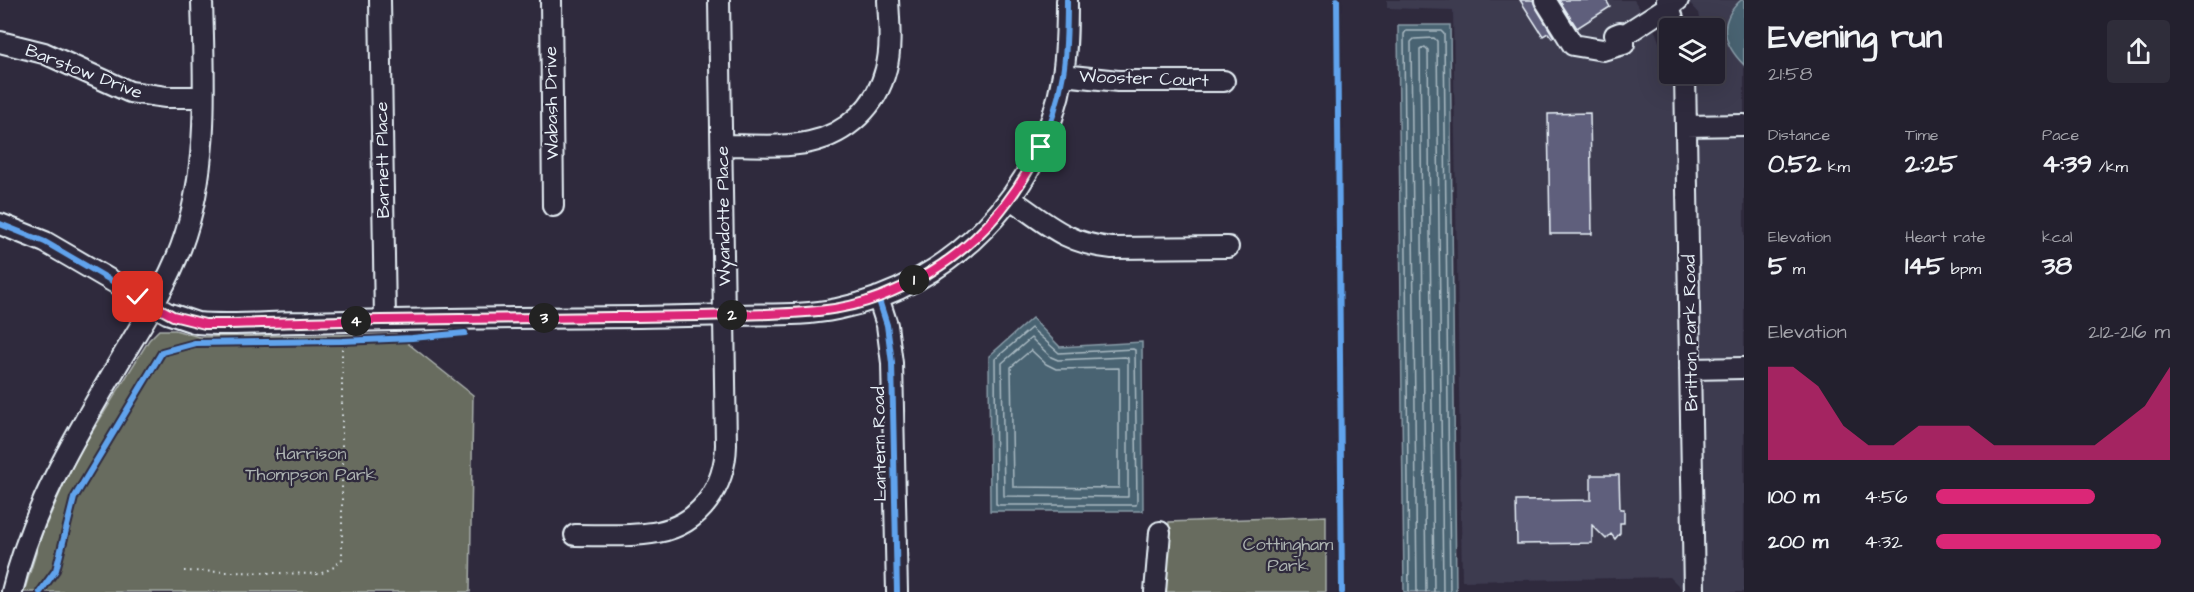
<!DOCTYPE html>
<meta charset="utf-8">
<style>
body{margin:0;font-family:"Architects Daughter",sans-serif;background:#2f2d3a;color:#f1f3f6;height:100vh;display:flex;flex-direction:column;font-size:22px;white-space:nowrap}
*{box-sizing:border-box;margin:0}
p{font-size:20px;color:#a3a3aa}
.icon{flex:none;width:33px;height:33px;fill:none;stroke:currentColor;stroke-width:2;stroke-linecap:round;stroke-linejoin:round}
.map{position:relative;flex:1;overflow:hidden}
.details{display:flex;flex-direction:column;background:#23202e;width:450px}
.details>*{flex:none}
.fabs{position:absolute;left:1659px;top:18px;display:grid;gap:12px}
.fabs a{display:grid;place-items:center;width:66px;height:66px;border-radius:6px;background:#23202e;box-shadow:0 6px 24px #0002,0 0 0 2px #403e4a;font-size:30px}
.pin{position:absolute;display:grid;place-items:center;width:51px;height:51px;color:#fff;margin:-26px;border-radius:12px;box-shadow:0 3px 9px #0006}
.km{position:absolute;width:30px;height:30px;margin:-15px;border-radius:50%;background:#222;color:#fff;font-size:16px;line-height:30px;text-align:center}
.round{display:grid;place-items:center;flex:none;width:63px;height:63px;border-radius:6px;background:#2f2d3a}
.headline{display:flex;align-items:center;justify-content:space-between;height:102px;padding:0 24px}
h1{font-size:33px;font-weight:800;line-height:45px}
.figures{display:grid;grid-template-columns:repeat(3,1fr);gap:9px;height:102px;padding:6px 24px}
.figures div{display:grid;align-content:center}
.figures b{font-size:26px;font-weight:800}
.figures small{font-size:16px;font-weight:400}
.figures p{font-size:16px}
.chart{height:168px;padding:12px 24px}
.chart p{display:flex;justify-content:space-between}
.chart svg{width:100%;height:108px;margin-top:6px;fill:#db2777;opacity:.7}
ul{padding:0 24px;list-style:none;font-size:20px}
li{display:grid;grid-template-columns:96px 72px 1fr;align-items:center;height:45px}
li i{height:15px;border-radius:8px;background:#db2777}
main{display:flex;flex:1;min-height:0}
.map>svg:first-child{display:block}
.built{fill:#3d3a50}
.green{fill:#686c5e;stroke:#a8aeab;stroke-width:1.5}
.water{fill:#4a6472;stroke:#899ca8;stroke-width:1.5}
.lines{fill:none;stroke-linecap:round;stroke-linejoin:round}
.shore{stroke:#a9b9c2;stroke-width:1.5}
.building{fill:#5f5e7c;stroke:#e8f1f8;stroke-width:1.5}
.minor-casing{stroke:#e8f1f8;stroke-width:24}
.path{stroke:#e8f1f8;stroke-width:2;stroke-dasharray:1.5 4.5;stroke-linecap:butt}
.minor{stroke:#2f2a3d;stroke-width:20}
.cycleway-casing{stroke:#2f2a3d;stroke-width:10}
.cycleway{stroke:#60a3ed;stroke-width:6}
.route-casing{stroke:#fff;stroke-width:12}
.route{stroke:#db2777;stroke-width:8}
.labels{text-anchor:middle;stroke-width:4.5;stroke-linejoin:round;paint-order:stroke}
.street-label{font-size:18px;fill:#e8f1f8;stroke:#2f2a3d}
.park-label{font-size:18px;fill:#aeb5b3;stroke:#2f2a3d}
</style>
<main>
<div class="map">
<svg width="1744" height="592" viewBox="0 0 1744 592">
<rect width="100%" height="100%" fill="#2f2a3d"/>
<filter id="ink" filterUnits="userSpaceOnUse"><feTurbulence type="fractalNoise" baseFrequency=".0167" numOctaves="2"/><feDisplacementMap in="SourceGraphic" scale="12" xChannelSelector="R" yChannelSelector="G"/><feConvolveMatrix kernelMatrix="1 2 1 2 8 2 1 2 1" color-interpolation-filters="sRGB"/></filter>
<g filter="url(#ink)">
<path class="built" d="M1387,0H1634L1656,33L1664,56L1663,79L1708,80V74H1714V28H1702L1699,13L1687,0H1744V592H1685L1670,577L1462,581L1453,10L1387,8Z"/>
<path class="green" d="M159,330H175L199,337L396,334L473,395L470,592H24L42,534L74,461L149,340Z
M1326,516V592H1165L1169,522Z"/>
<path class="water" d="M1741,0H1744V65C1723,44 1717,22 1741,0Z
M1398,25H1450L1456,592H1404Z
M1032,318L1060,347L1142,342L1143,511H990L989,356Z"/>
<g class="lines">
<path class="shore" d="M1031,328L1059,353L1133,349L1135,350L1137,502L1136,505H999L996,504L995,359Z
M1031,338L1051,357L1058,360L1125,357L1128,358V497L1004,496L1002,363Z
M1031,350L1046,364L1056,369L1119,368V488L1013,487L1011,367Z
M1409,592L1404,34L1406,31H1441L1444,34L1450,592
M1417,592L1411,42L1414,39L1434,38L1437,41L1443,592
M1426,592L1420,50L1425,47L1428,50L1434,592"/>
</g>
<path class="building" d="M1520,0H1533L1535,6L1554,37L1552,38L1548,33L1543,36Z
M1559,0H1606L1610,7L1577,28Z
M1590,113L1592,234H1550L1548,114Z
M1591,475H1619L1620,509H1624V523H1620V533L1615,539L1611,534L1606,539L1592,525V543L1517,544L1516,501L1591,500Z"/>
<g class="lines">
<defs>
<path id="minor" d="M380,0L385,320
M551,0L553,206
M1545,0L1573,45L1603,50L1624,44V35
M1667,0L1676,28
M1615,35L1620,33L1624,35L1678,0
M0,42L44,53L130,92L166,97H203
M1685,74L1694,592
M1063,75L1118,81H1224
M1686,126L1744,125
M722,145C749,145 784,148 810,142C847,134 877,106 886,69C892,47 889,22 888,0
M1011,199C1047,224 1067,244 1112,248L1228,247
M0,224L45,242L167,313L197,323C234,326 272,322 309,322C378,320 448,319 517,318C590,318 663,317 736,315C769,314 804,316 837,309C952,286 1044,191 1063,74C1067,50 1067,25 1067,0
M878,297L887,325L892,363L897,592
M1690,369L1744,368
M575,535C602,535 632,537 658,532C701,524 725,486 726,445L719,0
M12,592C33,505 76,435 121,359C143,322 166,287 181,247C210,169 204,82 202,0
M1155,592L1160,532"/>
</defs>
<use href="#minor" class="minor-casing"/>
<path class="path" d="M184,571L320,574L334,567L342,559V341"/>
<use href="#minor" class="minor"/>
<defs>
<path id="cycleway" d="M1337,0L1342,592
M0,224L45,242L167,313L197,323C234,326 272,322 309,322C378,320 448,319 517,318C590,318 663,317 736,315C769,314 804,316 837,309C952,286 1044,191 1063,74C1067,50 1067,25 1067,0
M878,297L887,325L892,363L897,592
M40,592L56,570L74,498L162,352L195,343L342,341L412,338L465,333"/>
</defs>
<use href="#cycleway" class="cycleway-casing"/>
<use href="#cycleway" class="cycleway"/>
</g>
</g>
<g class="lines" filter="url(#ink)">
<defs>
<path id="route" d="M138,297L173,316L205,324C264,324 323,321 382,320C459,319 536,318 613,317C654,317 695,316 736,315C785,313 833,315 879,297C955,268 1005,219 1041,147"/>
</defs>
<use href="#route" class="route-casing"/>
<use href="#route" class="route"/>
</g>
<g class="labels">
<g class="street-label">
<text transform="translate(84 71) rotate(21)" y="6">Barstow Drive</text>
<text transform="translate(1144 78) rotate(2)" y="6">Wooster Court</text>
<text transform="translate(551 103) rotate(-91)" y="6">Wabash Drive</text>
<text transform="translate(382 160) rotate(-91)" y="6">Barnett Place</text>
<text transform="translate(723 216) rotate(-91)" y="6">Wyandotte Place</text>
<text transform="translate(1690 333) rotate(-91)" y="6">Britton Park Road</text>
<text transform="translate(879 444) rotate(-91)" y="6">Lantern Road</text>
</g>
<g class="park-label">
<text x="311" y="459">Harrison<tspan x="311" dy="21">Thompson Park</tspan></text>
<text x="1288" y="550">Cottingham<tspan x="1288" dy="21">Park</tspan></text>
</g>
</g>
</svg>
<div class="fabs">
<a><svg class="icon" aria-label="layers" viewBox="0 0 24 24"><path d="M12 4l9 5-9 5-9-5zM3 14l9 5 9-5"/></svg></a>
</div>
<div class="pin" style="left:1041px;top:147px;background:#1e9e55"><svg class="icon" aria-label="arrive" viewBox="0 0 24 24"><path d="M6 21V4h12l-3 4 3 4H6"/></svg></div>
<div class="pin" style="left:138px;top:297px;background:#d93025"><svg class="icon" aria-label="check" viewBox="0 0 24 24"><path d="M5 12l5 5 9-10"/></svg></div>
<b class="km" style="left:914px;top:280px">1</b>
<b class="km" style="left:732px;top:315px">2</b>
<b class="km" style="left:544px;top:318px">3</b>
<b class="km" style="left:356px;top:321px">4</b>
</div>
<section class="details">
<div class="headline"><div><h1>Evening run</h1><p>21:58</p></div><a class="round"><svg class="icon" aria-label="share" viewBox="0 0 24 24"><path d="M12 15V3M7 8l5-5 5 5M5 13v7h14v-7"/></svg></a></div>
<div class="figures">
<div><p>Distance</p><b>0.52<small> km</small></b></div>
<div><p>Time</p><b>2:25</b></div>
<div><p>Pace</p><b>4:39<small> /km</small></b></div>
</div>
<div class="figures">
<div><p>Elevation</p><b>5<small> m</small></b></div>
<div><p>Heart rate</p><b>145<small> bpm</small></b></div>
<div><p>kcal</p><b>38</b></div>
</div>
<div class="chart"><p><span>Elevation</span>212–216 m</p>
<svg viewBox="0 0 160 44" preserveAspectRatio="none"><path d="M0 44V6L10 6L20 14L30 30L40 38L50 38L60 30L70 30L80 30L90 38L100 38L110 38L120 38L130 38L140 30L150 22L160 6V44z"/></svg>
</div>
<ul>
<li><b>100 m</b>4:56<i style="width:68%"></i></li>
<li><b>200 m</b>4:32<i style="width:96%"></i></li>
</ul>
</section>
</main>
